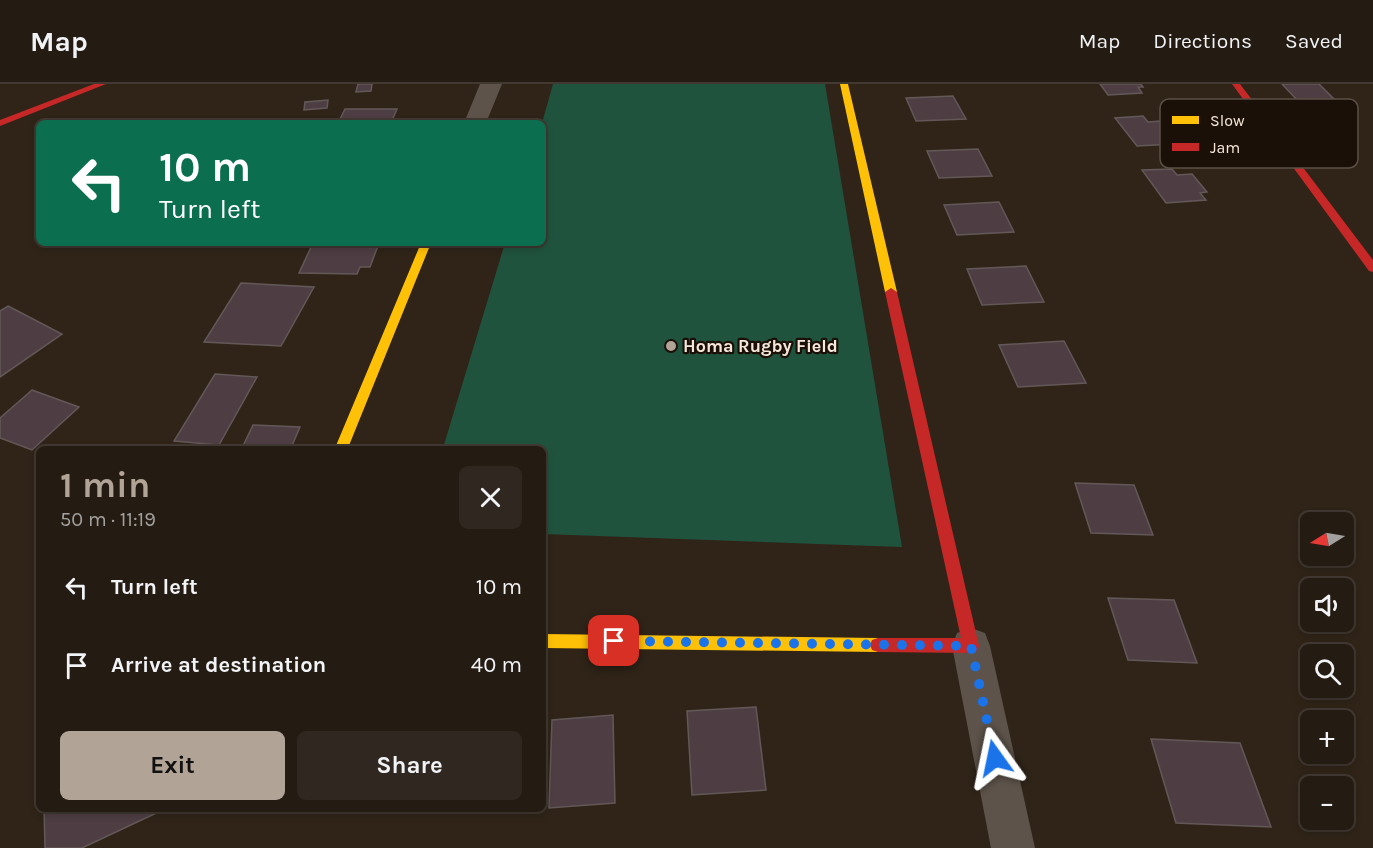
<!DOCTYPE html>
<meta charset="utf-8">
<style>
body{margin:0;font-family:Karla,sans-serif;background:#302820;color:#f1f3f6;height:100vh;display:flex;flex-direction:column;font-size:22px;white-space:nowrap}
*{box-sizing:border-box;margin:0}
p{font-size:20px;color:#a3a19f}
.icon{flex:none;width:33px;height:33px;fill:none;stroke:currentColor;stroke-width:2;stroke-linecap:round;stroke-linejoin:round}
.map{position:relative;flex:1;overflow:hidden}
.drawer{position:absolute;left:36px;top:362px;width:510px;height:366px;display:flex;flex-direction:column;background:#241b12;border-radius:9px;box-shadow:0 3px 9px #0003,0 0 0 2px #413932}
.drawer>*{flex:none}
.guide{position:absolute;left:36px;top:36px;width:510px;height:126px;border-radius:9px;box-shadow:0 3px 9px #0003,0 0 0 2px #413932;background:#0b6e4f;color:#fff;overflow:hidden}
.needle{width:39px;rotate:259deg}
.buttons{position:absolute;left:1300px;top:428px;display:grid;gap:12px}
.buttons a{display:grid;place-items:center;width:54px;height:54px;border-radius:9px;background:#241b12;box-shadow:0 3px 9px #0003,0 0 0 2px #413932;font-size:30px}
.pin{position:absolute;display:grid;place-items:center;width:51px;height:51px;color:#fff;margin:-26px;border-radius:12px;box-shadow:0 3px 9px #0006}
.me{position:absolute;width:66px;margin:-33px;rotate:348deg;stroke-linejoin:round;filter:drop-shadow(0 0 4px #0008)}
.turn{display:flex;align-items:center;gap:21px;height:126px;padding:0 24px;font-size:27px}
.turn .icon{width:78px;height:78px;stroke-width:2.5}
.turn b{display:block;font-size:42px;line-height:51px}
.round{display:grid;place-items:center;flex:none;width:63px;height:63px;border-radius:9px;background:#302820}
.overview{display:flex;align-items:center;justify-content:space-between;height:102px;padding:0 24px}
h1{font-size:36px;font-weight:700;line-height:45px;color:#b1a396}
.primary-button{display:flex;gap:12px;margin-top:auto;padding:12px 24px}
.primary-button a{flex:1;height:69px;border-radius:9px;background:#b1a396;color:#111;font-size:24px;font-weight:700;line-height:69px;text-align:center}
.primary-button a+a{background:#302820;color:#f1f3f6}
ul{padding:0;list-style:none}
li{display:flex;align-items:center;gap:18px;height:78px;padding:0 24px}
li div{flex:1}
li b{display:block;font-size:22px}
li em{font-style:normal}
header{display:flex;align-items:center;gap:36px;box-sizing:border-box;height:84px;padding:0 30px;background:#241b12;border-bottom:2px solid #413932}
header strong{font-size:28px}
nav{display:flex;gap:33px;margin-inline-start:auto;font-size:21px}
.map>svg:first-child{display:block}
</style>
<header>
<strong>Map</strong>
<nav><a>Map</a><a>Directions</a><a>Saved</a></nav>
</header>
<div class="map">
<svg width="1373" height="764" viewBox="0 0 1373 764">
<rect width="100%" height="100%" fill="#302418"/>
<path fill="#20533d" d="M553,0H825L902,463L543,450V364H443L505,159H543L542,39Z"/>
<path fill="#4e3e43" stroke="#635858" stroke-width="1.5" d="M358,0H372L371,7L356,8Z
M1100,0H1141L1143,3H1138L1142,9L1108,11Z
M1282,0H1319L1336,17L1299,18Z
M953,12L966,35L916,37L906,14Z
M328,16L327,24L304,26L305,18Z
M345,25H397L391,39H338Z
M1143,32L1148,38L1161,37L1174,53H1168L1174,60L1137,62L1115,34Z
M978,65L992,92L939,94L927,67Z
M1172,85L1177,91L1192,90L1207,108L1200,109L1206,116L1166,119L1142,86Z
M999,118L1014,148L957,151L944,121Z
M313,159H379L370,183H360L357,190L299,189Z
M1026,182L1044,218L982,221L967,185Z
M241,199L314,203L281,262L204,258Z
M8,222L62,250L0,293V227Z
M1064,257L1086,299L1018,303L999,261Z
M215,290L257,293L219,361L174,357Z
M32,306L79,323L32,366L0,354V334Z
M253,341L300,343L291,364H242Z
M1075,399L1134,401L1153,451L1091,449Z
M1108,514L1174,516L1197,579L1128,576Z
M756,623L766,706L692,711L687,627Z
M613,631L615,719L549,724L552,636Z
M1151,655L1240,659L1271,743L1176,739Z
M44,724H167L82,764H45Z
M397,724H454L396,729Z"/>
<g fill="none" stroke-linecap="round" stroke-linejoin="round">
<path fill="#5d534a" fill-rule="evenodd" d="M480,0H502L486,39H464Z
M971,544L985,549L990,562L1035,764H991L952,562L957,549Z"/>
<path fill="#ffc107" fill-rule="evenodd" d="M840,0H848L897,208L891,212L885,208Z
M421,159H431L348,364H335Z
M543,550L878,554L884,556L886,561L884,566L878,568L543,564Z"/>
<path fill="#c62828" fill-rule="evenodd" d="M94,0H106L0,42V36Z
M1232,0H1240L1373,176V188L1369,187Z
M891,204L897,208L979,562L977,567L971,569L878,568L872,566L870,561L872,556L878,554H961L885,208Z"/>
</g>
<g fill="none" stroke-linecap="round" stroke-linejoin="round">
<path stroke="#1a73e8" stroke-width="10" stroke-dasharray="0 18" d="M614,557L971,562L995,674"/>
</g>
<circle fill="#b1a396" stroke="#1a1007" stroke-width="2" cx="671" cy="262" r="6"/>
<g text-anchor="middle" stroke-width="4.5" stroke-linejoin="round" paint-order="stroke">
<g font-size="18" font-weight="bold" fill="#f7e7da" stroke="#1a1007" text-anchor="start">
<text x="683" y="268">Homa Rugby Field</text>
</g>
</g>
<rect x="1160" y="15" width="198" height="69" rx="9" fill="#1a1007" stroke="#5c5046" stroke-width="1.5"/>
<rect x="1172" y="32" width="27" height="8" fill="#ffc107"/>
<rect x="1172" y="59" width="27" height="8" fill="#c62828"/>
<g font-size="16" fill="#f7e7da">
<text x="1210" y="42">Slow</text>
<text x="1210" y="69">Jam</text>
</g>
</svg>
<div class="buttons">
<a><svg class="needle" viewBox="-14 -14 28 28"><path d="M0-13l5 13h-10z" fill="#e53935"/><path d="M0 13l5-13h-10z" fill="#a3a19f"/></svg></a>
<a><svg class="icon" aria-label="sound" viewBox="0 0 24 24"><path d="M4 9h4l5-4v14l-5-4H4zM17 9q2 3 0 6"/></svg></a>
<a><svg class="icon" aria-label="search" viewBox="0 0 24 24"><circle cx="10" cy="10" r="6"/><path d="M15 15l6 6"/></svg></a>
<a>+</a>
<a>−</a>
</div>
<div class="pin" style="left:614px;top:557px;background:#d93025"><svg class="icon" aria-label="arrive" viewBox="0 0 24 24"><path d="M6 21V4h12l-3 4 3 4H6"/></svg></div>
<svg class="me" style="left:995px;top:674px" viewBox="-20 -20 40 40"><path d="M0-17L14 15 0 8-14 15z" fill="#1a73e8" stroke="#fff" stroke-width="4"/></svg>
<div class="guide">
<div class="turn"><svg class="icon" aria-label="left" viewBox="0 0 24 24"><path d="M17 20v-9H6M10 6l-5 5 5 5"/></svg><div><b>10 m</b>Turn left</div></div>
</div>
<section class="drawer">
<div class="overview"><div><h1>1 min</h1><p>50 m · 11:19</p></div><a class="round"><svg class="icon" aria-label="close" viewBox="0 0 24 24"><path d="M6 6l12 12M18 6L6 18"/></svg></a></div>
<ul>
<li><svg class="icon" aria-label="left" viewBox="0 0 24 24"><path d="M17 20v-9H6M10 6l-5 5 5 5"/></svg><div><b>Turn left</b></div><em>10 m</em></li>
<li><svg class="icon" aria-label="arrive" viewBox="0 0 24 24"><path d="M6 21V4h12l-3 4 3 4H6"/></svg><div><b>Arrive at destination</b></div><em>40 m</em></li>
</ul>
<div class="primary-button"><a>Exit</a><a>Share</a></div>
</section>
</div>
